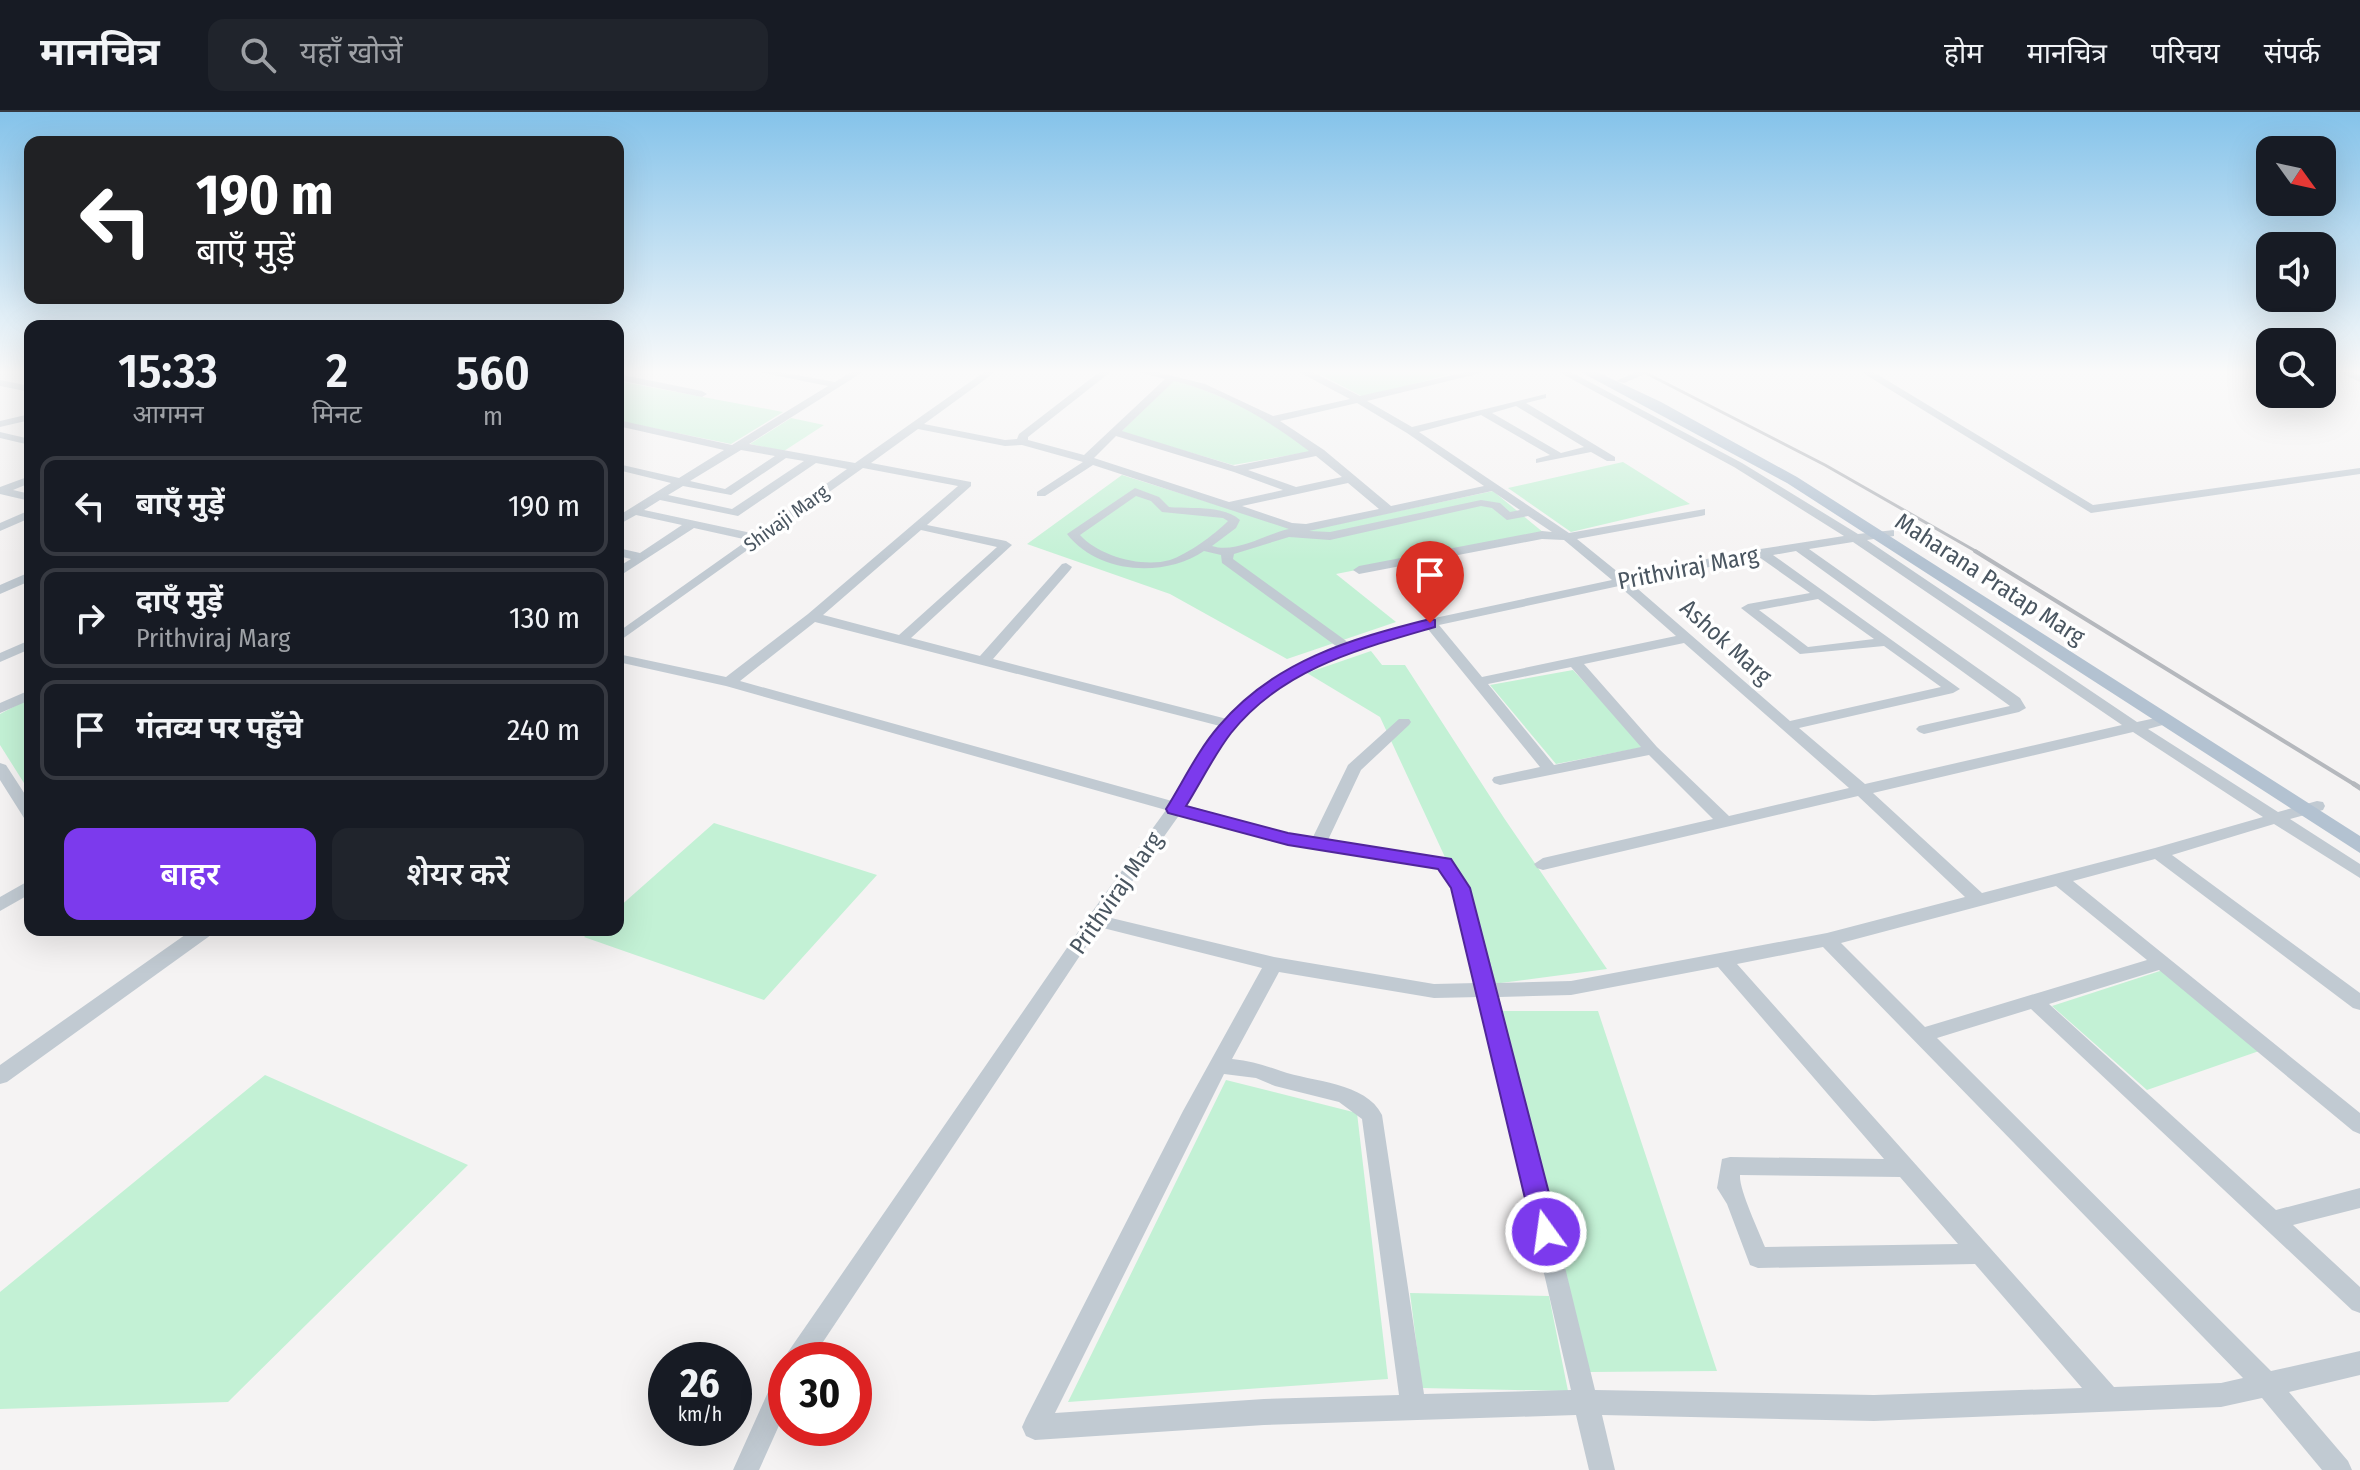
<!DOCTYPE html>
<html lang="hi">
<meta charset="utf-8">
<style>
body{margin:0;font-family:"Fira Sans Condensed","Noto Sans Devanagari",sans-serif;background:#20242c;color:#f1f3f6;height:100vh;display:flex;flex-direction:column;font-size:30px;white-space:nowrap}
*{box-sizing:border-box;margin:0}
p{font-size:26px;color:#9ea1a6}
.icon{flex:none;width:44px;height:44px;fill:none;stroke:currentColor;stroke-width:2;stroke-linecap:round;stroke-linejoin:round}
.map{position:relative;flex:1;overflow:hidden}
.details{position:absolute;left:24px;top:208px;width:600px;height:616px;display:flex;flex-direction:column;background:#171b24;border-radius:16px;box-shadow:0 8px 32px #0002}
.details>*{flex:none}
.guide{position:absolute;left:24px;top:24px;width:600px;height:168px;border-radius:16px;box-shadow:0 8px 32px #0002;background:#202124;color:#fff;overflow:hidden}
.needle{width:52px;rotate:123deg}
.controls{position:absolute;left:2256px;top:24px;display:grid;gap:16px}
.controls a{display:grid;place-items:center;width:80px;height:80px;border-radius:16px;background:#171b24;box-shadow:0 8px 32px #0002;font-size:40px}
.speed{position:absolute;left:648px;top:1230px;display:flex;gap:16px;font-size:40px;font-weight:700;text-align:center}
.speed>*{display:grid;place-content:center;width:104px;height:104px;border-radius:50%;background:#171b24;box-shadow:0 8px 32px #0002;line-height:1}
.speed small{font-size:20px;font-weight:400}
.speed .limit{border:12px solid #d22;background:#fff;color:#111}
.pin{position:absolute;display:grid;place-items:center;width:68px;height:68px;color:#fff;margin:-82px -34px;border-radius:50% 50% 50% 0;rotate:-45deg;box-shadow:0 0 8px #0007}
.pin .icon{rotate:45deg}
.me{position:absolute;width:88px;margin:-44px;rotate:346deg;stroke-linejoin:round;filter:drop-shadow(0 0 6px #0008)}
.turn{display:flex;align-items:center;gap:28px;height:168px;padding:0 40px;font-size:36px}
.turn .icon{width:104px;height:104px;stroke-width:2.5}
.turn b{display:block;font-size:56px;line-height:68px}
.eta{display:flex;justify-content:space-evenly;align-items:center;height:136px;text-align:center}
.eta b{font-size:48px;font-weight:600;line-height:56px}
.cta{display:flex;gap:16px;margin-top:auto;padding:16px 40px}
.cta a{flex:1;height:92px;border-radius:16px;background:#7c3aed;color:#fff;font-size:32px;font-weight:600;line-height:92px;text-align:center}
.cta a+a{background:#20242c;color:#f1f3f6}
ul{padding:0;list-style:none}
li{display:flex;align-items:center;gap:24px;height:100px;margin:0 16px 12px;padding:0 24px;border:4px solid #363941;border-radius:16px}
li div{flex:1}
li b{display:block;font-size:30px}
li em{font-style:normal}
header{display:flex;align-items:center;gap:48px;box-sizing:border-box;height:112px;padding:0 40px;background:#171b24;border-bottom:2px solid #363941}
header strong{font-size:38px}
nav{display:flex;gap:44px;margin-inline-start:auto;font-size:28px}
.search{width:560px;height:72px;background:#20242c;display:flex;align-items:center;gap:20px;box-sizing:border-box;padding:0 28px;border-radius:16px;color:#9ea1a6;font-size:30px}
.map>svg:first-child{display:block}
</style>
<header>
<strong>मानचित्र</strong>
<div class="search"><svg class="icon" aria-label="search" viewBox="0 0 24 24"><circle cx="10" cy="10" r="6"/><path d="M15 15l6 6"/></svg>यहाँ खोजें</div>
<nav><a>होम</a><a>मानचित्र</a><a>परिचय</a><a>संपर्क</a></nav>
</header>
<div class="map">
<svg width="2360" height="1358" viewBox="0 0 2360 1358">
<rect width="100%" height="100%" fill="#f5f3f3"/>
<path fill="#c3f1d5" d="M1312,258H1435L1446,263L1365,286Z
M1174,268C1229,285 1268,305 1314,339L1233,353L1121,320Z
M618,269L783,300L731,332L618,309Z
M791,306L824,313L784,339L750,332Z
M1623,350L1690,392L1571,420L1508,376Z
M1122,363L1294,417H1314L1493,379L1544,421L1336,462L1396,510L1287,547L1170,482L1027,432Z
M1371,539L1382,553H1405L1504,706L1607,857L1493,872L1444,743L1380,605L1307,561Z
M1573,558L1644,635L1556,652L1490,573Z
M30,586V678L29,679L0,633V602Z
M714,711L877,763L764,888L584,825L592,818H618V796Z
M2163,858L2262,938L2147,978L2052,894Z
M1499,899H1598L1717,1259L1590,1260Z
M265,963L468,1053L228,1290L0,1297V1180Z
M1226,968L1357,1001L1388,1267L1068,1290Z
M1410,1181L1549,1184L1568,1279L1422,1276Z"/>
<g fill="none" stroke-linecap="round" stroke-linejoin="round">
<path fill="#c1cad2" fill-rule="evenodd" d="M749,258H770L835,270L854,258H866L749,332L855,351L987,258H998L924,312L1005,328L1017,327L1019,322L1102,258H1113L1028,325V328L1084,343L1165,267L1129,258H1149L1205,272L1273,304L1350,287L1295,258H1308L1360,284L1475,258H1493L1367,289L1412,315L1546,282V286L1526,291L1615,345V349H1607L1591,340L1536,351V347L1550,343L1481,303L1419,320L1569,421L1705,397V403L1701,404L1577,427L1624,465L1734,441L1844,424L1734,355L1555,258H1567L1742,351L1858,422L1894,418V424L1867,428L2137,610L2165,604L2170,605L2172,608L2170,611L2148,617L2278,700L2317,689L2323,690L2325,694L2323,698L2290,707L2360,752V766L2274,712L2172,743L2360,881V898L2353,896L2155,747L2073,769L2360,1001V1022L2353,1019L2159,858L2049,892L2276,1098L2360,1076V1096L2293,1113L2360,1175V1201L2352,1198L2031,897L1937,926L2271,1259L2360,1239V1263L2289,1280L2348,1349L2352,1358H2322L2262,1286L2221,1295L1874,1309L1602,1303L1615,1358H1589L1576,1303L1264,1313L1035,1328L1026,1324L1022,1315L1026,1306L1183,999L1262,856L1099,815L811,1248H786V1251L785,1248L788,1240L1089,804L1166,698L726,574L618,550V542L726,565L808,502L958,374L863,356L618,530V520L748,428L694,416L618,465V455L631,447L618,444V436L640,441L682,413L636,403L618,413V404L671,371L618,358V352L679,366L724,338L618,314V308L732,333L828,274ZM1174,269C1224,281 1268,308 1309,339L1235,354L1122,319ZM1357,291L1407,321L1484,374L1391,394L1324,338L1280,309ZM1516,294L1584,335L1561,341L1492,301ZM918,317L1005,334L1022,333L1083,350L1037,380V384H1045L1093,353L1289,417C1265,422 1236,442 1212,434L1236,416L1240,408C1224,393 1191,397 1169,395L1159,385L1135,376L1067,422C1098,462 1164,466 1204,439L1221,443L1222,451L1336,534C1292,553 1260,572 1227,607L993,547L1070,458L1072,455L1066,451L1062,452L980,544L911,526L1012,433L1006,429L927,413L971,374V370L871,351ZM1116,324L1234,360L1283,378L1229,390L1094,346ZM741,338L775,344L725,377L690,369ZM1316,344L1342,365L1296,375L1248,358ZM786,346L804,349L732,397L668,383L683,374L731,383ZM816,351L847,357L756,422L644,398L660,388L738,404ZM1348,371L1379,397L1306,412L1292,411L1242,394ZM1492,379L1520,398L1510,400L1500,391L1481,388L1330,420L1309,419ZM1136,384L1151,389L1162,400L1223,406L1228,409C1214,423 1188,442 1170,448C1142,456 1099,444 1080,423ZM1481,394L1492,396L1507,408L1528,404L1552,420L1542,419L1359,454L1353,458L1359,462L1542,427L1564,428L1612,468L1430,507L1349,531L1233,447L1234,442L1289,425L1330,428ZM921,418L997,435L899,523L823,503ZM1853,430L2122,613L1865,672L1799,616L1953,581L1960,577L1773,443L1796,439L2010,594L1919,614L1916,617L1919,620L1924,622L2019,600L2026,596L2020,586L1809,437ZM1759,445L1810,481L1748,492L1741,496L1800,542L1884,534L1941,575L1790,609L1631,471ZM1619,474L1676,524L1482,565L1439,513ZM1818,487L1874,527L1808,535L1759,498ZM815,510L1220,614L1172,689L740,569ZM1427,516L1540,655L1494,665L1492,668L1494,671L1500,673L1649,643L1713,707L1543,746L1534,752L1537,756L1543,758L1858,684L1965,785L1827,821L1571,869L1496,871L1469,776L1451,747L1328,728L1361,658L1409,613L1411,610L1409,607H1399L1348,653L1313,725L1288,722L1186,693C1200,669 1213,642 1231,620C1280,558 1354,538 1427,516ZM1684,531L1849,676L1729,704L1657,635L1584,552ZM1571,555L1641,635L1554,653L1488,572ZM2133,620L2263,705L2155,736L1982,781L1873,681ZM1180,702L1288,732L1439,756L1451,776L1477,871L1434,872L1274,845L1107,805ZM2056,774L2147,848L1925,915L1841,831ZM1823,835L2243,1266L2221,1271L2114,1275L1737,852ZM1718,855L1884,1047L1730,1045L1722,1047L1717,1076L1727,1092L1750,1153L1758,1156L1975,1152L2082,1276L1874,1283L1595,1278L1499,885L1571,883ZM1279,860L1434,886L1480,885L1571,1278L1424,1282L1382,1003C1366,970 1312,970 1281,959C1263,953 1252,949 1232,947ZM1224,962L1256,966L1275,974L1339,990L1362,1007L1399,1283L1264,1287L1055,1301ZM1740,1063L1900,1065L1958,1132L1765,1135C1759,1119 1739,1078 1740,1063Z
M1640,258H1654L1624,271L1616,269Z
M1858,258H1870L2093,393L2360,356V362L2091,401Z
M2334,258H2347L2360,263V270Z
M618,262L702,279L707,282L702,285L618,268Z
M0,268L30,274V280L0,274Z
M30,302V308L0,315V309Z
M0,320L30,327V333L0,326Z
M30,364V371L13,378L30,382V389L0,382V375Z
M30,398V406L0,419V411Z
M30,460V469L0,482V473Z
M30,528V537L0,550V541Z
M30,578V588L0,601V591Z
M0,651L6,653L30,690V707L24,706L0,668Z
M30,768V782L0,799V785Z
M192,818H214L211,823L7,970L0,972V953Z
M786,1257V1298L759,1358H733L777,1260Z"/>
<path fill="#b3c2d1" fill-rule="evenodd" d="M1577,258H1593L1661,290L1797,365L2360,724V741L1787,371Z"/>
<path stroke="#b5b8bd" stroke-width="3" d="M1640,258L1825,353L1979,441"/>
<path stroke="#b5b8bd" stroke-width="4" d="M1975,439L2357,674"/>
<path stroke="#b5b8bd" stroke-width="5" d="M2354,672L2360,676"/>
</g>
<linearGradient id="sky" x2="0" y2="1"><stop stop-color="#85c3ea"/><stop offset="0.58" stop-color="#fafafa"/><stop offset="1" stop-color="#fafafa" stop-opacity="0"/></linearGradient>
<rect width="2360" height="448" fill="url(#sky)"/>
<path fill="#7c3aed" stroke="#51269a" stroke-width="2" d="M1430,507L1435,508V515C1360,537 1283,556 1231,621C1214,643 1201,670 1186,694L1288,721L1451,747L1470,776L1559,1120L1555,1128L1546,1131L1537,1128L1533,1120L1451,776L1438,757L1288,733L1168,701L1166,697C1183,670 1198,638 1219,614C1274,549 1350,527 1430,507Z"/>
<g text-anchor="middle" stroke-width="7" stroke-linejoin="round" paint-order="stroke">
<g font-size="20" fill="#4a5661" stroke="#fff">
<text transform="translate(786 406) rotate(-36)" y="7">Shivaji Marg</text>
</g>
<g font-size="24" fill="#4a5661" stroke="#fff">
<text transform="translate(1688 456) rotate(-11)" y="8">Prithviraj Marg</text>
<text transform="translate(1990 467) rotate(33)" y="8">Maharana Pratap Marg</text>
<text transform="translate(1726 530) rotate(42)" y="8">Ashok Marg</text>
<text transform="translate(1116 781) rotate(-55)" y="8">Prithviraj Marg</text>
</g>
</g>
</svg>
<div class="controls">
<a><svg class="needle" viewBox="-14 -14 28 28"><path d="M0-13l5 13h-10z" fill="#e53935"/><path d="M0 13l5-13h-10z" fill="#9ea1a6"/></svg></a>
<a><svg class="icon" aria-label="sound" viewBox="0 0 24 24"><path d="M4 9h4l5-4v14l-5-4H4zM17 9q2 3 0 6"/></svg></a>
<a><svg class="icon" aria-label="search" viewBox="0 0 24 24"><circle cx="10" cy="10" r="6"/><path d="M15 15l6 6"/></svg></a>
</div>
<div class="speed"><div>26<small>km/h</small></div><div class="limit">30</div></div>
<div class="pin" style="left:1430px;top:511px;background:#d93025"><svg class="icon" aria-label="arrive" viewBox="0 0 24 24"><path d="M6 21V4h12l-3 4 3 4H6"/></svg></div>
<svg class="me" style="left:1546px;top:1120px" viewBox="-20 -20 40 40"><circle r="17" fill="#7c3aed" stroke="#fff" stroke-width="3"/><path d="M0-11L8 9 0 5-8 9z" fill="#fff"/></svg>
<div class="guide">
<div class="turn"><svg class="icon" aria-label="left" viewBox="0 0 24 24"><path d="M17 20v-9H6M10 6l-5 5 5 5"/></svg><div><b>190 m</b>बाएँ मुड़ें</div></div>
</div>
<section class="details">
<div class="eta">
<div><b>15:33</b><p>आगमन</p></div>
<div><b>2</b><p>मिनट</p></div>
<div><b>560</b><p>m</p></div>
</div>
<ul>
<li><svg class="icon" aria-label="left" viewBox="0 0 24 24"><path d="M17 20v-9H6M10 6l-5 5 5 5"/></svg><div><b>बाएँ मुड़ें</b></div><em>190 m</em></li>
<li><svg class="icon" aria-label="right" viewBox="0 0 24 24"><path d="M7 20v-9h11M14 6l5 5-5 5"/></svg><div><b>दाएँ मुड़ें</b><p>Prithviraj Marg</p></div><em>130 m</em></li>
<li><svg class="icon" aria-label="arrive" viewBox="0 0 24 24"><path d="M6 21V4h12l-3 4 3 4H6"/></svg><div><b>गंतव्य पर पहुँचे</b></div><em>240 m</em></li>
</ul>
<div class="cta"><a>बाहर</a><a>शेयर करें</a></div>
</section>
</div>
